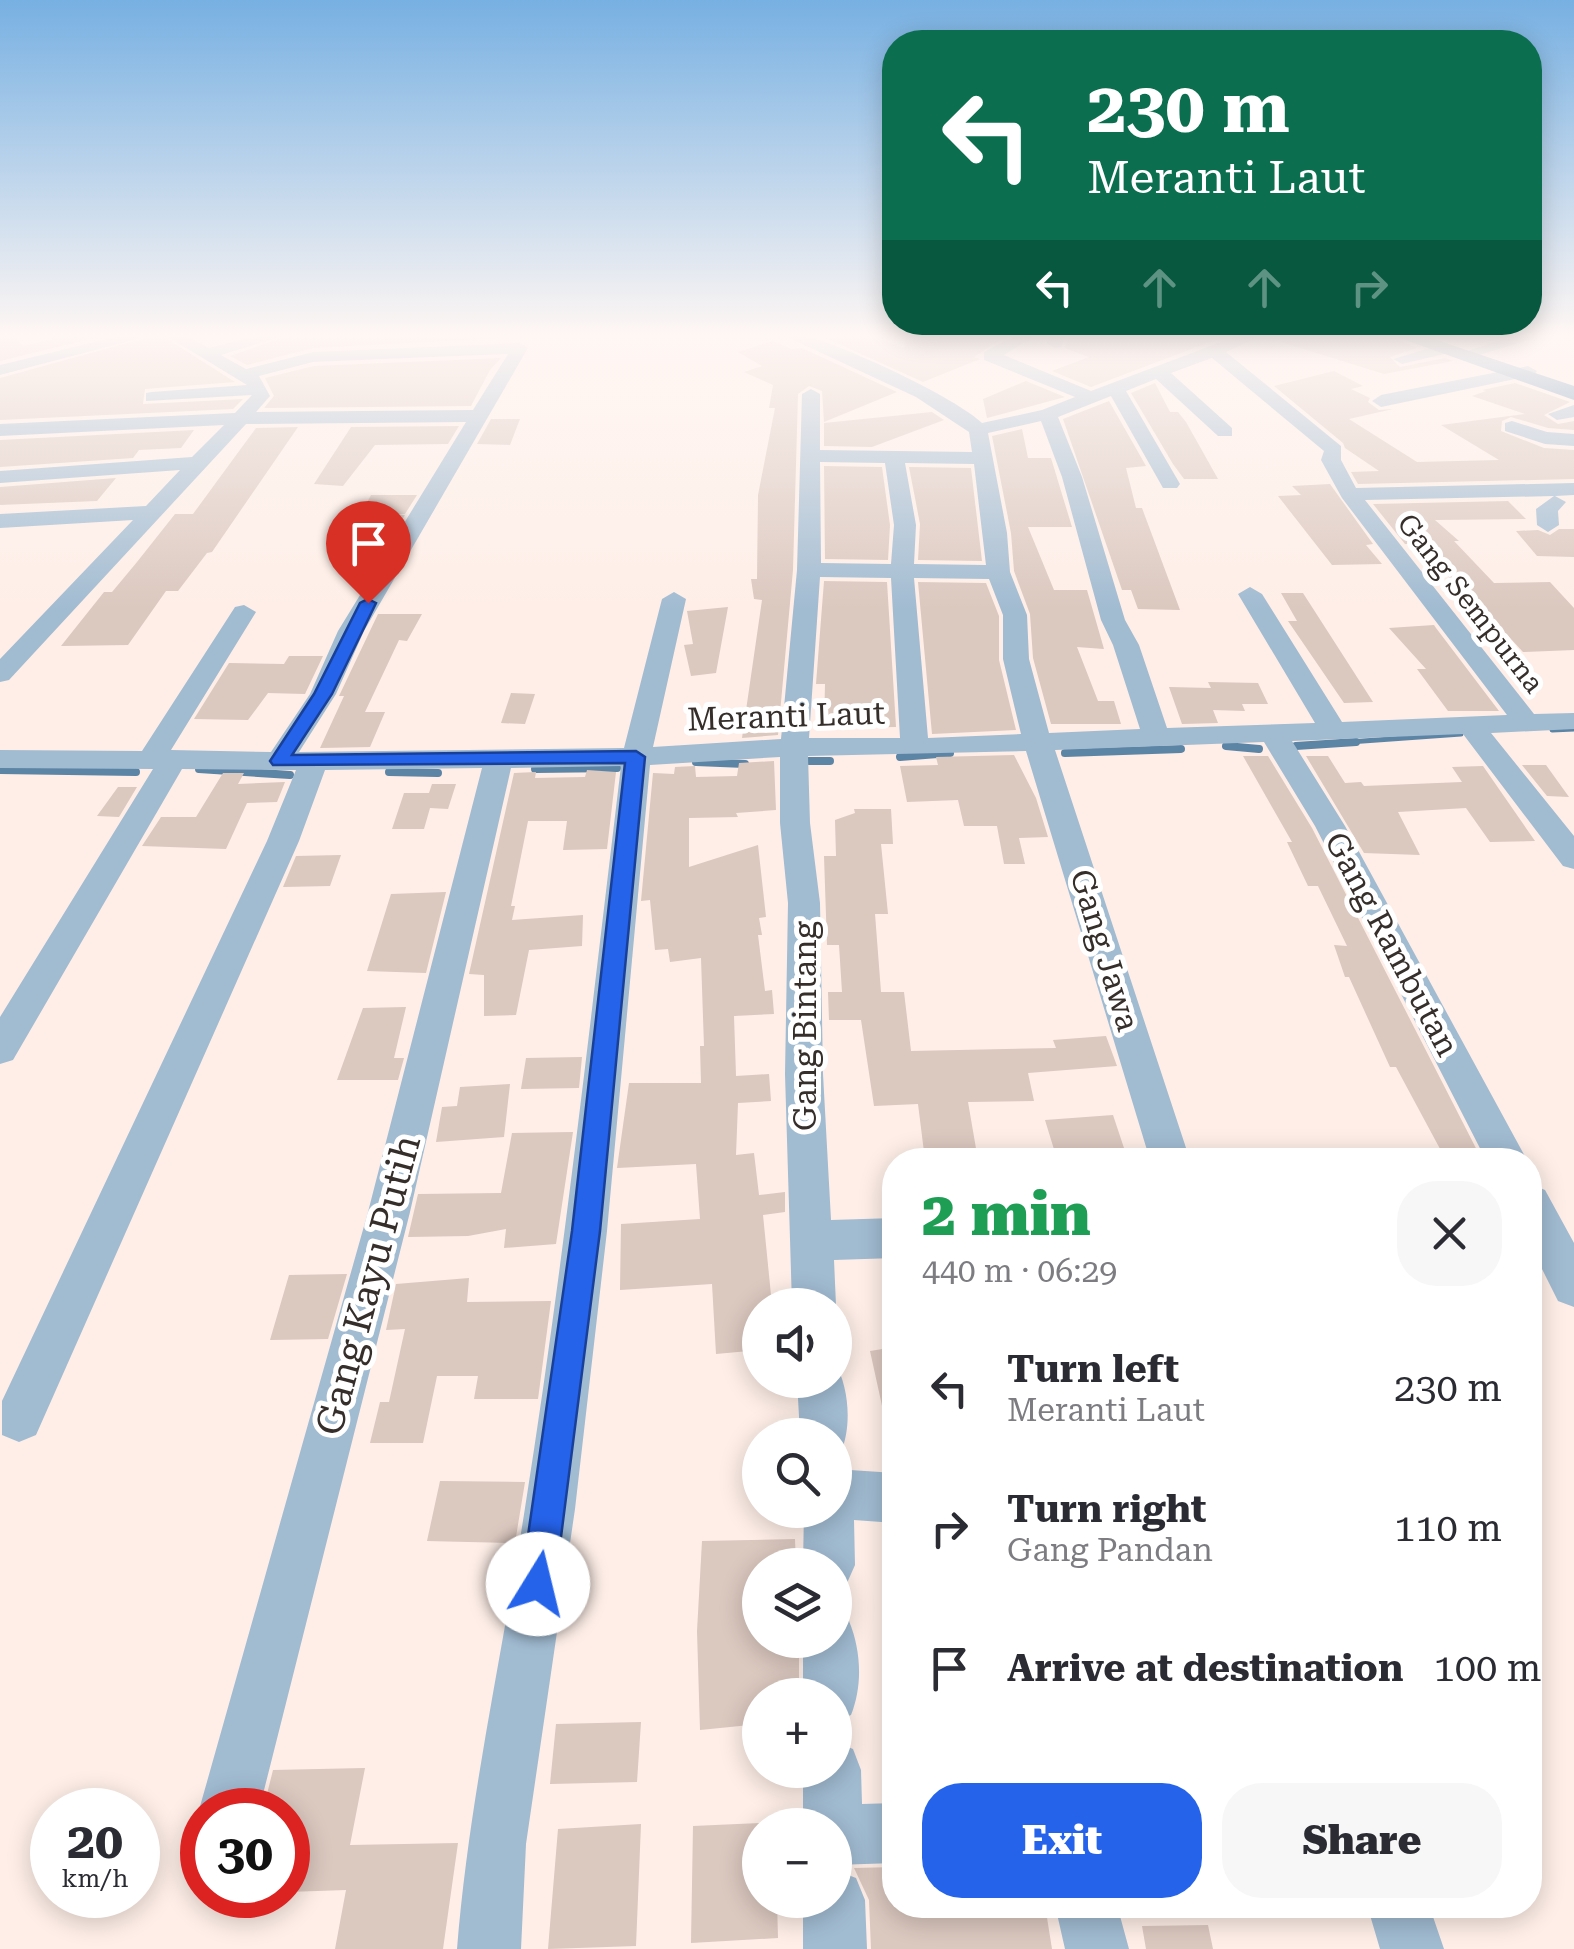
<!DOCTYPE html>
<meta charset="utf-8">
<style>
body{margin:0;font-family:"Roboto Serif",serif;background:#f7f7f7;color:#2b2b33;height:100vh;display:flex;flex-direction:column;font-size:38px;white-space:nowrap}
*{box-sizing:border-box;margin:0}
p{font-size:32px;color:#7c7c81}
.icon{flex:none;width:55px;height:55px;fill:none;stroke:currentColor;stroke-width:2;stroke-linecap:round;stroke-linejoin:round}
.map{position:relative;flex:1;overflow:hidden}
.side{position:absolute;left:882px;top:1148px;width:660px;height:770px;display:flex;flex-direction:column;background:#fff;border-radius:40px;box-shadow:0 5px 25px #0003}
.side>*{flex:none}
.hud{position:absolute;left:882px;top:30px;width:660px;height:305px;border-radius:40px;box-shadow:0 5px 25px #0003;background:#0b6e4f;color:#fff;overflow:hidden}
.buttons{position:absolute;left:742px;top:1288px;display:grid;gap:20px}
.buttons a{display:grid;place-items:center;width:110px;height:110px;border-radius:50%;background:#fff;box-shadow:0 5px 25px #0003;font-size:50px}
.speed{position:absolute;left:30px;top:1788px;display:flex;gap:20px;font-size:50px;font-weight:700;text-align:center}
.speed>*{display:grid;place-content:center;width:130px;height:130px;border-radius:50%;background:#fff;box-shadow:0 5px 25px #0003;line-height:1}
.speed small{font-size:25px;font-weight:400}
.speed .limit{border:15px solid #d22;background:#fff;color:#111}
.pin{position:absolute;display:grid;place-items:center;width:85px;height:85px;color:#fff;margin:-102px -42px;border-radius:50% 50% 50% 0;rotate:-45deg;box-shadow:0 0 10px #0007}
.pin .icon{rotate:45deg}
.me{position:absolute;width:110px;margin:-55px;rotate:9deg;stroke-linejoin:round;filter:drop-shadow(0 0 8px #0008)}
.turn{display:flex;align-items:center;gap:35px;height:210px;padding:0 40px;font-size:45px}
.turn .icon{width:130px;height:130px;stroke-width:2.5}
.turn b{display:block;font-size:70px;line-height:85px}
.lanes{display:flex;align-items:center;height:95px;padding:0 40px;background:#0003;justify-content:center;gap:50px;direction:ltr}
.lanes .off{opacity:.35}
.round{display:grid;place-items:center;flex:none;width:105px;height:105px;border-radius:40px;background:#f7f7f7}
.headline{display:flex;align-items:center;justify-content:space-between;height:170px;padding:0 40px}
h1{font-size:60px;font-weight:800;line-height:75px;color:#1e9e55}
.primary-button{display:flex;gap:20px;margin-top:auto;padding:20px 40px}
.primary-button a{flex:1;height:115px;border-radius:40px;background:#2563eb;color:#fff;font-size:40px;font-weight:800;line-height:115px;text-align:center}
.primary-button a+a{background:#f7f7f7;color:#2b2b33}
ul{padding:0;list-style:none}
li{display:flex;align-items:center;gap:30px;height:140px;padding:0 40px}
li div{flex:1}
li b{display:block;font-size:38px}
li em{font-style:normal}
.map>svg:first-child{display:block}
</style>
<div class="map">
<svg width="1574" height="1949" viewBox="0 0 1574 1949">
<rect width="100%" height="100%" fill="#feeee7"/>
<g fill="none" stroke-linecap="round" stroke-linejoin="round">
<path stroke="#5c84a5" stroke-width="5" d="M1552,730L1574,729
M1321,744L1461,734"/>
<path stroke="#5c84a5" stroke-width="8" d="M1226,746L1259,749
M1296,746L1356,742
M1065,753L1181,749
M900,757L950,753
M809,761H830
M696,762L745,764
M199,769L290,775
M535,769L617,768
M0,770L136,772
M389,772L438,773"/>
</g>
<path fill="#dbc8bf" d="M0,337H15L23,346L62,337H98L0,361Z
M149,337H164L235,382L145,389L143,404L243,399L233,409L0,420V378Z
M283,337H519L313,348L247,365L230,356Z
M835,337H875L904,348L905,337H1004L974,357L980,359L923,382L828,339Z
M1068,337H1223L1091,387L1052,371L1089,357L1065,348Z
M1282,337H1393L1417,348L1390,357L1400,367L1445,358L1453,361L1384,374L1281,342Z
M773,341L791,349L802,348L897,392L824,422L822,391L809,386L798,394L793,570L778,735L742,738L762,600L754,599L751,579H757L758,495L775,408H769L773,385L744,372L762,366L738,352Z
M501,358L490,370L471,406L264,408L274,396L265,378L314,366Z
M1334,371L1363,386L1351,389L1370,398L1368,402L1379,410L1393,409L1349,419L1417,462L1499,460L1441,425L1525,414L1472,396L1486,391L1482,390L1515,383L1570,402L1544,415L1558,424L1574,421V430L1548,428L1511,417L1502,421L1501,431L1544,448L1574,450V479L1358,484L1351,472L1379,471L1345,448L1343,443L1274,386Z
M1026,381L1065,397L987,418L983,399Z
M1155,383L1170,412H1178L1186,422L1218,479H1184L1173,464L1131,393Z
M1109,401L1146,466L1126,468L1136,508H1142L1180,610L1138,609L1131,590H1122L1063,419Z
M932,412L944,420L872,447L824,446V423Z
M491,419H520L510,445L477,444Z
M459,426L448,444L375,445L343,486L314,484L351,427Z
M298,427L212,552L207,553L178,591H166L128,645L61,646L104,592H112L137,562L175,514H193L256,428Z
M1022,429L1028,458H1051L1072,527H1028L1054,590H1087L1104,649L1077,647L1098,701H1114L1121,724H1051L1033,658L1030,614L1014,571L1011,533L992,436Z
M194,430L181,448L139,450L133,458L0,467V440Z
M824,466L882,467L890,525L888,560L825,559Z
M909,467L971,468L982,561L918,560L920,524Z
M116,478L97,501L0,505V487Z
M1330,484L1373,544L1366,545L1382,564L1332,565L1278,496L1301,495L1292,486Z
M371,495H417L405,514H385L405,515L378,558L351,557L357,549H343Z
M1508,501L1526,519L1435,520L1459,541H1454L1494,583L1550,582L1574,608V650L1523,652L1499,626L1488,627L1460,597H1467L1418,544H1405L1373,504Z
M1559,529H1574V557L1537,556L1516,531L1538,530L1550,535Z
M824,581L887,582L896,727L824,728L825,684H816Z
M918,582L986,583L999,616V660L1016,730L932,734Z
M1281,593H1303L1373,702L1344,703L1288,621H1297Z
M728,607L716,673L691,676L684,645L693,644L687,611Z
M378,614H422L407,641L399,640L365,712H385L370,747L320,748L344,696H339Z
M1434,625L1436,628L1499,711H1448L1417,669H1426L1389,628Z
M289,656H323L305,694L268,693L248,720L194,719L229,663L284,664Z
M1208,682L1258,683L1268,704H1242L1245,711L1213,710L1218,723L1182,724L1169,687L1211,688Z
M511,693L535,694L525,724L501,723Z
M1014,755L1036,798L1048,837L1019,838L1025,864H1004L997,826H964L958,800L907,802L900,766L938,765L936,757Z
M1243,756H1268L1312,828L1482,1160H1446L1396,1067H1390L1349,977H1345L1334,945L1347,946L1318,886H1308L1287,842H1292Z
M1306,756H1328L1345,783L1361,782L1364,786L1462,782L1452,767L1483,766L1535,841L1490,842L1466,808L1398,812L1420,855L1364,853Z
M774,761L776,810L736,813L738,817L689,818V867L758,845L766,917L759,918L762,935H758L765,991L772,990L774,1014L734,1016L736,1076L769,1074L771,1101L738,1103L736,1155L754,1153L759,1195L785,1192V1212L763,1215L772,1305H760V1350L716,1354L712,1284L620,1290L621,1224L700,1219L696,1164L617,1168L629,1083H701L700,1046H704L701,958L670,962L668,949L655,950L650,900L641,901L653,773L674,774L675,767L695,766L696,777L737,776L739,763Z
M1522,765H1546L1569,797L1547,796Z
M587,770L616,772L607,849L563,850L567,821H528L511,906H515L512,920L583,915L582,946L529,950L516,1015L484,1016V975L469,974L514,773L536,772L535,778L585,777Z
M223,773H244L238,784L285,782L277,802L247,803L226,849L142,846L161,817H196Z
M432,784H456L448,809L430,808L424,829H392L404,793H429Z
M118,787H137L119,817L97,816Z
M854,809H891L893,844H881L888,914H875L881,992H904L911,1051L1056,1048L1053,1040L1106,1036L1117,1066L1028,1073L1034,1101L968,1102L978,1160H925L918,1104L874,1106L861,1020H829L828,992H842L839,945H827L824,856H836L835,820L855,813Z
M341,855L330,886L283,887L296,856Z
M446,892L426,973L367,971L391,894Z
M406,1007L394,1058H404L398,1080H337L363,1008Z
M582,1057L579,1088L521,1089L526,1058Z
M510,1084L504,1137L436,1142L442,1107L457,1106L460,1087Z
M1113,1115L1125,1151L1056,1156L1045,1120Z
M573,1132L556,1244L504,1248L506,1229L468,1236L408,1237L418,1194L501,1193L512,1133Z
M347,1274L328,1339L270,1340L289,1275Z
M469,1278L467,1302L551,1301L538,1399H474L478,1376H437L423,1443H370L380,1402H389L405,1329L386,1330L396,1284Z
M895,1347V1424H886L870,1351Z
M440,1481L525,1482L515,1543L427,1541Z
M795,1539L796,1565H760V1640H799V1695H760V1724L700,1730L697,1631L702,1541Z
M641,1722L637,1782L550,1784L556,1724Z
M365,1768L350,1845L458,1843L443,1949H335L346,1890L288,1892V1810H263L273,1770Z
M760,1823V1900H777L778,1938L691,1943L693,1826Z
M641,1824L636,1946L548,1949L558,1829Z
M895,1867V1905H1045L1052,1949H871L869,1900L854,1868Z
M1208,1925L1213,1949H1146L1142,1926Z"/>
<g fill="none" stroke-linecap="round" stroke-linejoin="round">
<path fill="#a1bbd1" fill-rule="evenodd" d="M115,337H145L0,375V365Z
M168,337H188L209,348L251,337H279L221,355L246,369L313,352L520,343L528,348L364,631L336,694L299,752L624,748L662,599L674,592L686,599L653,747L781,739L797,570L802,394L811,389L820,394V450L972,452L969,432L916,397L787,337C794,337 804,336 811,338C848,347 956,398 982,423L1042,410L1075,397L984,360V352L1012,337H1033L1004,355L1091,391L1234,337H1258L1226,352L1341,446V460L1356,488L1574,483V495L1555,496L1566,502L1558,511L1559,525L1548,532L1537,525L1536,509L1554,496L1365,500L1534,714L1574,713V729L1491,733L1574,836V869L1563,866L1463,734L1292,741L1345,826L1527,1160H1486L1315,826L1264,742L1055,750L1190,1160H1150L1026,751L808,756L810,823L820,903L823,1074L831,1220L895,1218V1258L834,1260L836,1305L835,1308V1305H792L785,1074L788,903L780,823V757L650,765L607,1231L575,1509L526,1844L521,1949H457C469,1800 502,1656 525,1508C564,1262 591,1014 621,766L511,768L410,1212L259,1810H202V1817L199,1810L368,1212L482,768L325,770L299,841L36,1435L19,1442L2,1435V1401L267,841L296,770L182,769L13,1060L0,1064V1017L153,769L0,768V750L142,751L235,607L244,605L256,612L171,750L271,752L310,694L338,631L466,422L246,424L9,680L0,682V659L133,520L0,528V514L146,506L180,470L0,483V471L192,457L224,425L0,436V424L235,413L252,395L146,401V393L152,392L247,385ZM508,354L473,410L256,412L270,396L259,376L313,362ZM1212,358L1324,451L1321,460L1342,498L1507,715L1342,722L1262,594L1250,587L1238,594L1315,723L1167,728L1139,645L1125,620L1082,477L1058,417L1111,396L1163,488H1177L1180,484L1126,391L1156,379L1218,436H1232V428L1171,373ZM1041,421L1062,477L1101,620L1113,645L1140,729L1049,733L1029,659L1027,615L1010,572L1007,533L988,433ZM820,462L885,463L894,525L891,564L821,563ZM905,463L974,464L986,565L914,564L916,525ZM820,577L891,578L900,738H809ZM914,578L989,579L1003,615V659L1021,734L928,738Z
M1049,337H1065L1061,347L1055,348L1047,343Z
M1509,337H1537L1473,357L1465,352Z
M1443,344L1449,345V353L1402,364L1393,359Z
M1528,366L1537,371L1534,375L1381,407L1372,401L1381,395Z
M1574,405V417L1557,420L1548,414Z
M1512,421L1547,432L1574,434V446L1545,444L1505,431V423Z
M1530,1184L1545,1190L1574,1243V1307L1558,1301L1530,1245Z
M835,1363C849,1387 852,1426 841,1452L835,1455V1435H800L797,1380H835Z
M835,1469L895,1473V1523L854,1520L855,1565L847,1583L835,1589V1565H803L804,1510H835Z
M835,1615L849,1621C861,1650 863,1685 851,1715L835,1721V1695H803V1640H835Z
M835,1742L853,1749L861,1770L862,1804L895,1803V1863L835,1865V1825H803V1770H835Z
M835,1870L856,1878L865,1900L867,1949H803V1900H835Z
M1055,1905H1117L1129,1949H1065Z
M1367,1905H1429L1444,1949H1380Z"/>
<path fill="#5a8bb4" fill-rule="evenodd" d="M1397,337H1428L1574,386V400Z"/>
</g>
<linearGradient id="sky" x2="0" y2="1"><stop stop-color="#77b0e2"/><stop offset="0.55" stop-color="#fff7f4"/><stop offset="1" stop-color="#fff7f4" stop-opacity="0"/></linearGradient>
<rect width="1574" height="610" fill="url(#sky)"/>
<path fill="#2563eb" stroke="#184099" stroke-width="2.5" d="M368,599L376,603L332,694L292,755L636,751L645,757L600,1231L555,1584L550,1596L538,1601L526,1596L521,1584L572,1231L625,763L273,765L270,761L314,694L360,603Z"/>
<g text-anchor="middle" stroke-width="10" stroke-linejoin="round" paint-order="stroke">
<g font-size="28" fill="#352e2a" stroke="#fff">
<text transform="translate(1471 603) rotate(52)" y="10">Gang Sempurna</text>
</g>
<g font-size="32" fill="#352e2a" stroke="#fff">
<text transform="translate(786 716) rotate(-2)" y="11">Meranti Laut</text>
<text transform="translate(1392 944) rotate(62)" y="11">Gang Rambutan</text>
<text transform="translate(1105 950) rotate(73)" y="11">Gang Jawa</text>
<text transform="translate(805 1026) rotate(-90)" y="11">Gang Bintang</text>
</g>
<g font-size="38" fill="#352e2a" stroke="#fff">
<text transform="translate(368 1285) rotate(-75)" y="13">Gang Kayu Putih</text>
</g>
</g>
</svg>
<div class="buttons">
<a><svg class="icon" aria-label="sound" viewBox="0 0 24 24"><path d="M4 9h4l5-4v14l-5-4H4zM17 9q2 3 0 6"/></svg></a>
<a><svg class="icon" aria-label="search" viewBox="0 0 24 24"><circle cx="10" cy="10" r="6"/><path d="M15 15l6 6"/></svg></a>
<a><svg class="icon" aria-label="layers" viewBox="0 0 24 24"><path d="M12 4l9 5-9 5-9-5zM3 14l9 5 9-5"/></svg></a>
<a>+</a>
<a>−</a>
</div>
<div class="speed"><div>20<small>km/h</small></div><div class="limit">30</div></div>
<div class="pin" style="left:368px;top:603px;background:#d93025"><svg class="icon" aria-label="arrive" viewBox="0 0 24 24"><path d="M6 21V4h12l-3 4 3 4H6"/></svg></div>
<svg class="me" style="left:538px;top:1584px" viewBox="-20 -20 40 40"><circle r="19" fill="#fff"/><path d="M0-13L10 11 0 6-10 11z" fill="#2563eb"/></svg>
<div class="hud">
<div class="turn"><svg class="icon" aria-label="left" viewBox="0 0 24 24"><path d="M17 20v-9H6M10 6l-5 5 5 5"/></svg><div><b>230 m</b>Meranti Laut</div></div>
<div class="lanes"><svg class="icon" aria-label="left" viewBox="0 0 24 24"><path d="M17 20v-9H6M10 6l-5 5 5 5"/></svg><svg class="icon off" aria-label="ahead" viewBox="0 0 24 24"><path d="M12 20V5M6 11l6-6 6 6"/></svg><svg class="icon off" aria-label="ahead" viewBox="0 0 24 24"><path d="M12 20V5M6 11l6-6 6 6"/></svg><svg class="icon off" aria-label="right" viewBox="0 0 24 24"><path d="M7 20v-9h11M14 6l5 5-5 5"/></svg></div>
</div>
<section class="side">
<div class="headline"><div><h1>2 min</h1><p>440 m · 06:29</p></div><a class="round"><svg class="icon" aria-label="close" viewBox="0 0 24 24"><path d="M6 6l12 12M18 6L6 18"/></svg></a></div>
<ul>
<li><svg class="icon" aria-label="left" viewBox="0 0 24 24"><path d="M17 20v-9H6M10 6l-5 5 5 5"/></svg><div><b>Turn left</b><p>Meranti Laut</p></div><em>230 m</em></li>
<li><svg class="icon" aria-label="right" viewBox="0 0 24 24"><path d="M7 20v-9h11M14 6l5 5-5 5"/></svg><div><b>Turn right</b><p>Gang Pandan</p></div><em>110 m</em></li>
<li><svg class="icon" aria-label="arrive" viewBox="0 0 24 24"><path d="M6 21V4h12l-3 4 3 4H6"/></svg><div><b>Arrive at destination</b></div><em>100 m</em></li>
</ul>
<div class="primary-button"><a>Exit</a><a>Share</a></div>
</section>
</div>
